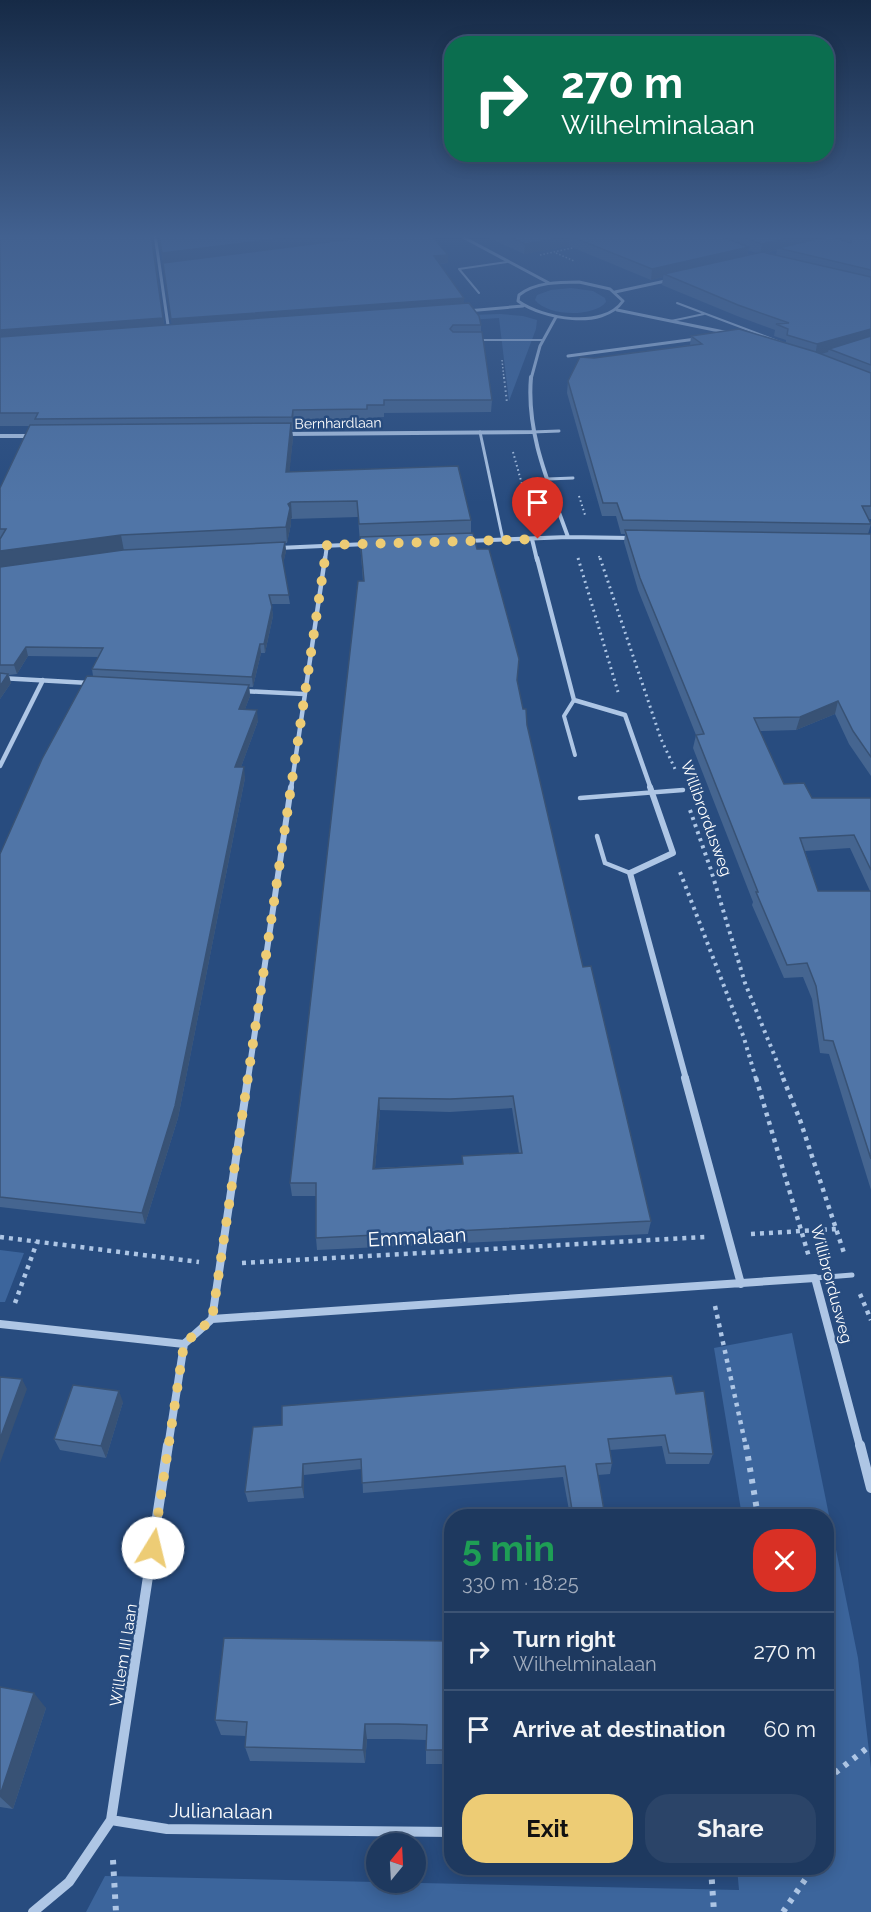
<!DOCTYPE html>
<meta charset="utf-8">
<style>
body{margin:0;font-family:Raleway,sans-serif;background:#2b4468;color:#f1f3f6;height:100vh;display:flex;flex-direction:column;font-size:22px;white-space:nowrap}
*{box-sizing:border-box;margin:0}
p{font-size:20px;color:#a1acbd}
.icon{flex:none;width:33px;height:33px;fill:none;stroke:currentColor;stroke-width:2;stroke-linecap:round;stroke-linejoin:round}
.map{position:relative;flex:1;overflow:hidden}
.details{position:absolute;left:444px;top:1509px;width:390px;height:366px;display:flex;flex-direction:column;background:#1e395f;border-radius:24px;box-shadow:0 3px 15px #0003,0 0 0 2px #3c5374}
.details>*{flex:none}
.guide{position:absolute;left:444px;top:36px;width:390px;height:126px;border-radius:24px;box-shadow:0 3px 15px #0003,0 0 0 2px #3c5374;background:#0b6e4f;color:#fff;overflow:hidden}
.needle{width:39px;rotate:18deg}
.controls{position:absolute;left:366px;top:1833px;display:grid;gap:12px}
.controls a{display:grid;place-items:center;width:60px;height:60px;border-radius:50%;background:#1e395f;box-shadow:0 3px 15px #0003,0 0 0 2px #3c5374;font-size:30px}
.pin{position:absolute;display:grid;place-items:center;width:51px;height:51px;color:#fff;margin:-62px -26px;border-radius:50% 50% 50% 0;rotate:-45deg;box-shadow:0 0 6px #0007}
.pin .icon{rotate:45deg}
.me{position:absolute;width:66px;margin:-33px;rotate:9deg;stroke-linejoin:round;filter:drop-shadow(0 0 4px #0008)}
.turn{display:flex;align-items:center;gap:21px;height:126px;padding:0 18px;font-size:27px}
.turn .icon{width:78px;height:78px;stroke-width:2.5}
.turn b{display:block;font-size:42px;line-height:51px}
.round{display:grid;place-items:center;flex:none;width:63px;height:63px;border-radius:24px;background:#2b4468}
.overview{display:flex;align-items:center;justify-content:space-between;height:102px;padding:0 18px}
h1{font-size:36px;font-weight:700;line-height:45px;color:#1e9e55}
.cta{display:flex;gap:12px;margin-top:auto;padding:12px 18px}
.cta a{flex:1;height:69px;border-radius:24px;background:#edcc75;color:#111;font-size:24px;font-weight:700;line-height:69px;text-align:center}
.cta a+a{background:#2b4468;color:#f1f3f6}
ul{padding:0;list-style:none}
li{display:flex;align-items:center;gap:18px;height:78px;padding:0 18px;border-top:2px solid #3c5374}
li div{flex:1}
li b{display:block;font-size:22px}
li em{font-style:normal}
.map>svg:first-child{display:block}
</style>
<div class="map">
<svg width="871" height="1912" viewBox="0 0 871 1912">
<rect width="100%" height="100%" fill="#284c7f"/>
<path fill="#3c659c" d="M571,288L593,291L605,298L606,302C593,318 547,316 535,300L537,295L551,290Z
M500,314L523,316L537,320L536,329L509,401L499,318L0,351V343L355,319Z
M0,1250L24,1253L5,1302H0Z
M792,1333L858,1658L871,1768V1912H86L105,1876L739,1890L737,1868H826V1516H742L714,1348Z"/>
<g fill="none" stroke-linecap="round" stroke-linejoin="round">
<path stroke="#aec6e5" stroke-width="1.5" stroke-dasharray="1.5 2" stroke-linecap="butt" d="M556,253L574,261
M540,255L577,247
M502,360L504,379"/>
<path stroke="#aec6e5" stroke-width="2" stroke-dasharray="1.5 3" stroke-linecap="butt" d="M504,377L507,403
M513,452L532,520
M579,496L585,515
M599,556L600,560"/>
<path stroke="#aec6e5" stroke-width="3" stroke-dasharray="2 4" stroke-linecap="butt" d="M578,558L618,692
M600,558L661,739L675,769"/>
<path stroke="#aec6e5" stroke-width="4" stroke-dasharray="3 4.5" stroke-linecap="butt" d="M690,810L711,870L745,983L784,1079
M680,872L744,1038L756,1079"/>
<path stroke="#aec6e5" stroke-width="4.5" stroke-dasharray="4 5" stroke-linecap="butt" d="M756,1078L809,1257
M783,1078L800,1120L845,1256
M751,1234L836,1229
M0,1237L199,1262
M242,1263L705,1237
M860,1294L871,1320
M15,1303L37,1242
M715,1306L746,1447"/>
<path stroke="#aec6e5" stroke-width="6" stroke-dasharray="4.5 7" stroke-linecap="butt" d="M746,1445L758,1516
M826,1780L871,1745
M113,1860L116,1912
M711,1868L714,1912
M783,1912L813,1868"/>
<path stroke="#aec6e5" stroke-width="2" d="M479,293L459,269L507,262
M677,303L780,342
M671,321L704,314
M477,340H542"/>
<path stroke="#aec6e5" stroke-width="3" d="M480,432L503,540
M532,432L559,431
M548,479L573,478"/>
<path stroke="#aec6e5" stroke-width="4" d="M574,700L564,716L575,755"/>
<path stroke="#aec6e5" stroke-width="4.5" d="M580,798L683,790
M597,836L605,863L630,873"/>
<path stroke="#aec6e5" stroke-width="5" d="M815,1278L852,1275"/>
<path stroke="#aec6e5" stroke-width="3" d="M155,235L169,332
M459,235L549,283
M579,282L610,289L623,301C603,330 543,319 518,301L519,295C535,282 560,282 579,282Z
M615,292L670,280
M617,310L729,333
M467,311L523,306
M568,356L696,339
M531,379L540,346L556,317"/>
<path stroke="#aec6e5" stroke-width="4" d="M531,377C526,434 549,484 568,537
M286,434L532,432
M0,436H32
M532,539L537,560
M467,541L568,537L630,538
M278,548L367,544
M325,560L327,545"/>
<path stroke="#aec6e5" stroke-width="4.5" d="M537,558L574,700L625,715L651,789
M0,678L89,683
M243,691L304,694
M0,766L43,680
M291,789L325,558"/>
<path stroke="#aec6e5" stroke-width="6" d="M650,787L673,853L630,873L686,1079
M248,1079L291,787"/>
<path stroke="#aec6e5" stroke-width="8" d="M685,1078L741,1284
M212,1319L815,1278L860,1447
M0,1324L184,1344
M168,1447L184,1344L212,1319L248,1078"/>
<path stroke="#aec6e5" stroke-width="10" d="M860,1445L871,1488
M111,1820L168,1445
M33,1912L69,1882L111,1820L167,1829L452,1832"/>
</g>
<path fill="#456590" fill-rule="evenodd" d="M0,235H152L164,325L172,324L159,235L448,263L440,264L464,298V303L481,325V332L492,400L491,412L384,413V417L368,418V422H294L293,430H292L293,438L289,472L471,520V533L477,549L517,682L583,967L651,1221L648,1234L317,1250L316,1238V1196H292L290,1183L363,581L358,517L291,519V524L287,543H285L286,551L283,563L290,604H271L273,616L265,653H261L253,687H249L250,696L245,709L258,721L241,767L245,778L178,1118L145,1224L0,1207V854L93,676L92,669L98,657L28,656L17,674L9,675L11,683L0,699V488L30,426H0ZM512,1108L519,1153L462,1156V1164L375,1168L380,1110L450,1112Z
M483,235H871V519H868L871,524L868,534H871V776L849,744L835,714L796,730L760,731L784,784L812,798H871V1190L829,1054L820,1053L812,999L803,977L784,978L752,905L753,902L693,748L696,735L638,590L624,542L625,534H621L616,516H602L567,393L568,381L594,358L690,345L691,336L786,343V340L774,336L775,330L737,316L662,285L663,277L651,280L569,246L524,254ZM841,236V239L834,237ZM748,250L756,253L748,255ZM777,250L776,255L767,253ZM850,848L870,891H818L805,851Z
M676,1394L713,1454L709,1464H666L662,1446L610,1450L612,1463L610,1474L598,1475L605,1516H570L563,1477L363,1493L362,1469L304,1475V1498L248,1502L245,1492L253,1427Z
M123,1402L106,1458L60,1450L54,1439Z
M452,1641V1764H426V1740L398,1739H367L365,1763L250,1761L245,1747L246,1736L221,1735L215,1720Z
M0,1687L46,1708L13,1809L0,1807Z"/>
<path fill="#385275" d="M310,235H393L163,264L162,253Z
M801,235H842L783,249L778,248L777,250L760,254L762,244Z
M570,236L569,246L524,254L525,244Z
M749,247L747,257L664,274L663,277L651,280L652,269Z
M448,255V263L434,264V256Z
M464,298V307L172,328L171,319Z
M163,318L165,329L0,341V330Z
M871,329V340L829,349L828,352L815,356L817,344Z
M293,410L294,422L293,430L292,417Z
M291,423L293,438L288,487L286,472Z
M291,502L292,518L291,519V524L287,543L286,527L288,504Z
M121,535L124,551L0,568V551Z
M285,542L286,551L283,565L282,556Z
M272,607L273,616L265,653L264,644Z
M260,644L261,653L253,687L252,677Z
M26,647L28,656L17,674L14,665Z
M8,674L11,683L0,699V686Z
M249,685L250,696L241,720L239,709Z
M838,701L835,714L796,730L800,717Z
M257,710L258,721L237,778L235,767Z
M244,767L245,778L178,1118L145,1224L142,1213Z
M379,1098L380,1110L374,1181L373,1169Z
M22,1379L27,1389L0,1463V1439Z
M119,1391L123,1402L106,1458L101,1446Z
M303,1464L304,1475V1498L302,1487Z
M34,1693L46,1708L13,1809L0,1797V1795Z
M365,1724L367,1739L365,1763L363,1750Z"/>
<path fill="#5075a7" stroke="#385275" stroke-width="1.5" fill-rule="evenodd" d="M0,235H151L163,318L0,330Z
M159,235H310L162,253Z
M383,235H431L448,255L434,256L464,298L171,319L163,263Z
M506,235H717L749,247L652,269L570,236L525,244Z
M737,235H801L762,244Z
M847,235H871V270L778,248L830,236L851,243L852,237Z
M762,252L871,277V329L817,344L787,335L788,329L776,324L789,323L738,305L664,274Z
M469,303L479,316L481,325H453L450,329L453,332H482L492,400H384V405H367V409L293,410L292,417L35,419L38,413H0V337Z
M739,329L816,352L871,373V506H862L871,524L623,520L617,503H603L568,381L580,357L594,358L702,344L691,336Z
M871,336V365L829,349Z
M291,423L286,472L458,466L471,520L359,524L357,501L291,502L288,504L290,508L286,527L121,535L0,551V539L6,529H0V488L30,425Z
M625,530L871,534V757L853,731L838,701L800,717L754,718L784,784L804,783L812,798H871V870L854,835L800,838L818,891H871V1159L833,1041L824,1040L816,986L807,963L787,965L756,892H758L696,735L704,734L640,578Z
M473,533L477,549H489L519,659L517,680L523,709H526L527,725L583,967L591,966L651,1221L316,1238V1183H290L358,581H364L360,537ZM513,1096L522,1153L462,1156L463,1164L373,1169L379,1098L450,1099Z
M285,542L282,556L289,595H269L272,607L264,644H260L252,677L92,669L103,648L26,647L14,665H0V567L123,550Z
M0,673L8,674L0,686Z
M87,676L249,685L239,709L257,710L235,767H244L175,1106L142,1213L0,1197V854L42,759Z
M672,1376L676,1394L704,1391L713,1454L669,1453L665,1435L608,1439L612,1463L596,1464L605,1516H573L565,1466L362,1483L361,1459L303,1464L302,1487L245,1492L253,1427L282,1425V1406Z
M0,1377L22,1379L0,1439Z
M73,1385L119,1391L101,1446L54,1439Z
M224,1638L452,1641V1750H426L427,1725L397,1724H365L363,1750L245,1747L247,1722L215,1720Z
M0,1687L34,1693L0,1795Z"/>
<linearGradient id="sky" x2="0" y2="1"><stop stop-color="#162a46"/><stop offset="0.47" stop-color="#426190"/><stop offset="1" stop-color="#426190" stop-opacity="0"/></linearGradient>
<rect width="871" height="503" fill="url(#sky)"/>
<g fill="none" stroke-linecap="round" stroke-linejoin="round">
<path stroke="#edcc75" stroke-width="10" stroke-dasharray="0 18" d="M153,1548L184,1344L212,1319L327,545L538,539"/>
</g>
<g text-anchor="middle" stroke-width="5" stroke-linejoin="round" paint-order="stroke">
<g font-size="14" fill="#fff" stroke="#284c7f">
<text transform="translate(338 423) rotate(-1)" y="5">Bernhardlaan</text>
</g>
<g font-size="16" fill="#fff" stroke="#284c7f">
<text transform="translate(707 818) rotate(70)" y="6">Willibrordusweg</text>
<text transform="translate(832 1284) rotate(75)" y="6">Willibrordusweg</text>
<text transform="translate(123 1655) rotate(-81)" y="6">Willem III laan</text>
</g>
<g font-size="20" fill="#fff" stroke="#284c7f">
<text transform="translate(417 1237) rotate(-3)" y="7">Emmalaan</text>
<text transform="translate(221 1811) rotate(1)" y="7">Julianalaan</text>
</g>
</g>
</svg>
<div class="controls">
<a><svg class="needle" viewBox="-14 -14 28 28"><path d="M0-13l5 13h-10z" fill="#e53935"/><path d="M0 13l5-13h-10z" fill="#a1acbd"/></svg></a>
</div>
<div class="pin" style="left:538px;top:539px;background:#d93025"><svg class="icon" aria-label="arrive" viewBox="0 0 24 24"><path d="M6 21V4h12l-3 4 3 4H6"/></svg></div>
<svg class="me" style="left:153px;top:1548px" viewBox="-20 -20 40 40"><circle r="19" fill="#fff"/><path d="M0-13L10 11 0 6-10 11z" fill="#edcc75"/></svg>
<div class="guide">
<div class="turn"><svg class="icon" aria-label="right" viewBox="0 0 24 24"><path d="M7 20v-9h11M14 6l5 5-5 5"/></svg><div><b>270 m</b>Wilhelminalaan</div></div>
</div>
<section class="details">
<div class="overview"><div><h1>5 min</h1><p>330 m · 18:25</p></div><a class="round" style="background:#d93025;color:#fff"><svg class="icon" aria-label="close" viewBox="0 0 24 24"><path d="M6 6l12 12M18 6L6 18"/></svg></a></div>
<ul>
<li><svg class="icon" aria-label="right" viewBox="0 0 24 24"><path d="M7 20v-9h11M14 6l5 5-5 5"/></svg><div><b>Turn right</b><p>Wilhelminalaan</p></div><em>270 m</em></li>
<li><svg class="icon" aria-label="arrive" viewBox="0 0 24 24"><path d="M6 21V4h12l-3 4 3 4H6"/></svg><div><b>Arrive at destination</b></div><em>60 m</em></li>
</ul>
<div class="cta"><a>Exit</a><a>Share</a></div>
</section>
</div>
